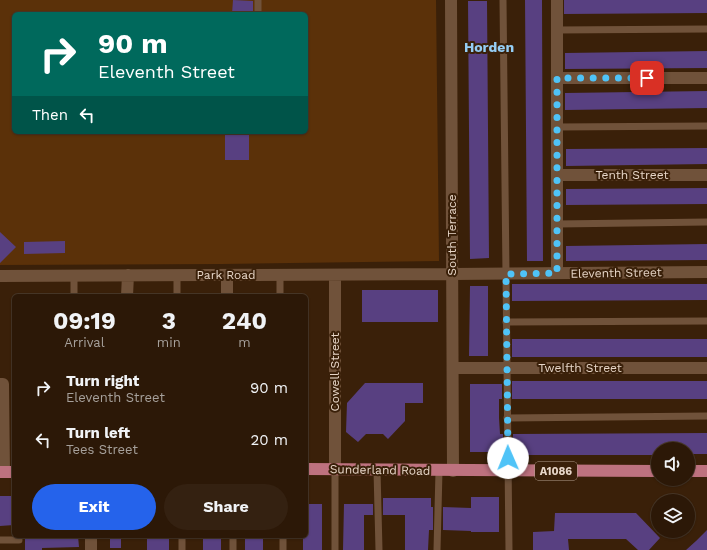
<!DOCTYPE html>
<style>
body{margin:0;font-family:"Work Sans",sans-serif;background:#342111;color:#f1f3f6;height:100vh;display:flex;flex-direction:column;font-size:15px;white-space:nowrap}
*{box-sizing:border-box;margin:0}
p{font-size:13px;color:#a6a09b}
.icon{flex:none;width:22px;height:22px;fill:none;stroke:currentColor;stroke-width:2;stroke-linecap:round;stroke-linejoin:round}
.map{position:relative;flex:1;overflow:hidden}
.sheet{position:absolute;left:12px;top:294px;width:296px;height:244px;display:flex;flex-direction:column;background:#2c1807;border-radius:6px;box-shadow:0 1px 3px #0004,0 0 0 1px #483728}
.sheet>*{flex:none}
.hud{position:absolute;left:12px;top:12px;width:296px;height:122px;border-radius:6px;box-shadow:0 1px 3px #0004,0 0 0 1px #483728;background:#00695c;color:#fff;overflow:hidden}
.buttons{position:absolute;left:651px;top:442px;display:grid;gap:8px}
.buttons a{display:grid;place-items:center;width:44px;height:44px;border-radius:50%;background:#2c1807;box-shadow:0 1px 3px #0004,0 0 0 1px #483728;font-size:20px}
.pin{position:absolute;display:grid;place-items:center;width:34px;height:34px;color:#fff;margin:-17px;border-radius:8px;box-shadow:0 2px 6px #0006}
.me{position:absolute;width:44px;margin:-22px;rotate:359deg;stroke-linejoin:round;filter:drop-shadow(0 0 3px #0008)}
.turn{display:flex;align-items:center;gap:14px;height:84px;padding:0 20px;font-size:18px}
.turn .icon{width:52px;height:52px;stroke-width:2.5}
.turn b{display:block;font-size:28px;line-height:34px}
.then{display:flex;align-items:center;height:38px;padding:0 20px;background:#0003;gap:8px;font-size:15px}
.eta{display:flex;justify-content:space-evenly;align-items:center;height:68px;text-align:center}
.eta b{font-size:24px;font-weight:700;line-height:28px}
.button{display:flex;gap:8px;margin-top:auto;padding:8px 20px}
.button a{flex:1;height:46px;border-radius:24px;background:#2563eb;color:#fff;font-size:16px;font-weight:700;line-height:46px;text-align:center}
.button a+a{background:#342111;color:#f1f3f6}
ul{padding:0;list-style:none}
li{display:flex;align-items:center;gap:12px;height:52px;padding:0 20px}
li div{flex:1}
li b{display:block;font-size:15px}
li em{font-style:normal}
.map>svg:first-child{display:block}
</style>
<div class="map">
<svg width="707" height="550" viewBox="0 0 707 550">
<rect width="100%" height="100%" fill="#3a2009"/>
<path fill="#5b3109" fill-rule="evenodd" d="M0,0H436L439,261L221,264L0,265ZM14,14H306V132H14Z"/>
<path fill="#584081" d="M233,0L253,1V14H232Z
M525,0H542L543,261H527Z
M564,0H707V13L564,14Z
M468,1H487L489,258L470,259Z
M707,51V68L565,69V53Z
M707,91V108L565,110V93Z
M225,132H249V160H225Z
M707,148V164L566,166V149Z
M707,188V204L566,205V189Z
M0,232L16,247L0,263Z
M65,241V253L24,254V242Z
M707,244V260L566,261V246Z
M512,284H707V300L512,301Z
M470,286H488V356H469Z
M362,290H438V322H362Z
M512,339H707V357H512Z
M512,381H707V399H512Z
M365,383H423V403H405V421L388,439L383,434H366L358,442L346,432L347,403Z
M470,384H502V399H499V418L500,434H503V452H470Z
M707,433V454H688V449H658V455H513V434Z
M0,496H14V525L0,526Z
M471,497H499V532H471V531L443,530V507L471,508Z
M383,498H431V507H433V530H429L428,550H405V515H383Z
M306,504H322V550H303V536H306Z
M344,504H373V515H364V550H343Z
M555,513H636L660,538L649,550H638L626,539H568L569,550H533V532L554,531Z
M707,530V550H686L696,541Z
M57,536H78L79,547L42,548V550H25V537Z
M110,536H121V548H110Z
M147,536H169V550H147Z
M203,536H221V550H203Z
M245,536H263V550H245Z"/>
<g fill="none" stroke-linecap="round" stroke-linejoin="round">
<path stroke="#70523a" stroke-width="7" d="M503,0L509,550
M258,14V0
M557,30L707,29
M557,127L707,126
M557,224L707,222
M74,296V276
M177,296V275
M280,296V275
M506,322L707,321
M507,418L707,416
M377,470L379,550
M182,536V550
M283,536V550
M0,540H19
M233,550V536
M335,550V469
M437,550L439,471"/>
<path stroke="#70523a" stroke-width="12" d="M451,0L453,471
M557,0V273
M557,78H707
M557,175H707
M227,275V296
M0,276L453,274L707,272
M127,296L128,275
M453,368H707
M0,384H3L4,472
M335,469V275
M91,550V536"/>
<path stroke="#be727f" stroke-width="12" d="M306,469L658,471
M688,471H707
M0,472H14"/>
</g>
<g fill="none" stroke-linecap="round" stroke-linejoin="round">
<path stroke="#4fc3f7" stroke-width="7" stroke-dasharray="0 12.6" d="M508,458L506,274L557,273V78H647"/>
</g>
<g text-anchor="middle" stroke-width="4" stroke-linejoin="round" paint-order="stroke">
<rect fill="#3a2009" stroke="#b39f8f" stroke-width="1" x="535" y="462" width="42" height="18" rx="3"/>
<g font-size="11" font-weight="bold" fill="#e7d6c8">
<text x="556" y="475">A1086</text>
</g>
<g font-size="12" fill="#e7d6c8" stroke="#3a2009">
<text x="632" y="179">Tenth Street</text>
<text transform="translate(452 235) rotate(-90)" y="4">South Terrace</text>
<text transform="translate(616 273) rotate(-1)" y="4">Eleventh Street</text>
<text x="226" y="279">Park Road</text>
<text x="580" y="372">Twelfth Street</text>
<text transform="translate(335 372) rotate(-90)" y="4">Cowell Street</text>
<text transform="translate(380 470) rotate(1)" y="4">Sunderland Road</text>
</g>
<g font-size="14" font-weight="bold" fill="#95cef5" stroke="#3a2009">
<text x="489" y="52">Horden</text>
</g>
</g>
</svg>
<div class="buttons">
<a><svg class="icon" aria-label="sound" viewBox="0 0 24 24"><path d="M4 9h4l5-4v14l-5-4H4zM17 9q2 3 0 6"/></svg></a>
<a><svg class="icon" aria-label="layers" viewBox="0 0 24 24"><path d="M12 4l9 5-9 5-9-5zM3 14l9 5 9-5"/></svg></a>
</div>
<div class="pin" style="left:647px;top:78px;background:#d93025"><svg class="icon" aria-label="arrive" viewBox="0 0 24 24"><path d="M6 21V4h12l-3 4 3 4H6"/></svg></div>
<svg class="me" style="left:508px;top:458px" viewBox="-20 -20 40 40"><circle r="19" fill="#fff"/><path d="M0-13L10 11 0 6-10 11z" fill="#4fc3f7"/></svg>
<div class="hud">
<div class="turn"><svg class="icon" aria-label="right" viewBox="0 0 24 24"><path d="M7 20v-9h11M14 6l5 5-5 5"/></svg><div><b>90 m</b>Eleventh Street</div></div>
<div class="then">Then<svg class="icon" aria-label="left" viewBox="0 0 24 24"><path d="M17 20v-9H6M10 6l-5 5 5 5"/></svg></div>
</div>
<section class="sheet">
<div class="eta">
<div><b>09:19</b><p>Arrival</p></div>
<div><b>3</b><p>min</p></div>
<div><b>240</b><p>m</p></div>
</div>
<ul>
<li><svg class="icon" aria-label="right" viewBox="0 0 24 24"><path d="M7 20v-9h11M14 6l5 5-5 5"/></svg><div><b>Turn right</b><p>Eleventh Street</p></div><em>90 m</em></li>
<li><svg class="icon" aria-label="left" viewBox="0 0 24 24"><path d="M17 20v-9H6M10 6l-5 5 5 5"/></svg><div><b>Turn left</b><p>Tees Street</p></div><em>20 m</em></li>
</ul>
<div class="button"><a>Exit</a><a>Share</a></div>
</section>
</div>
